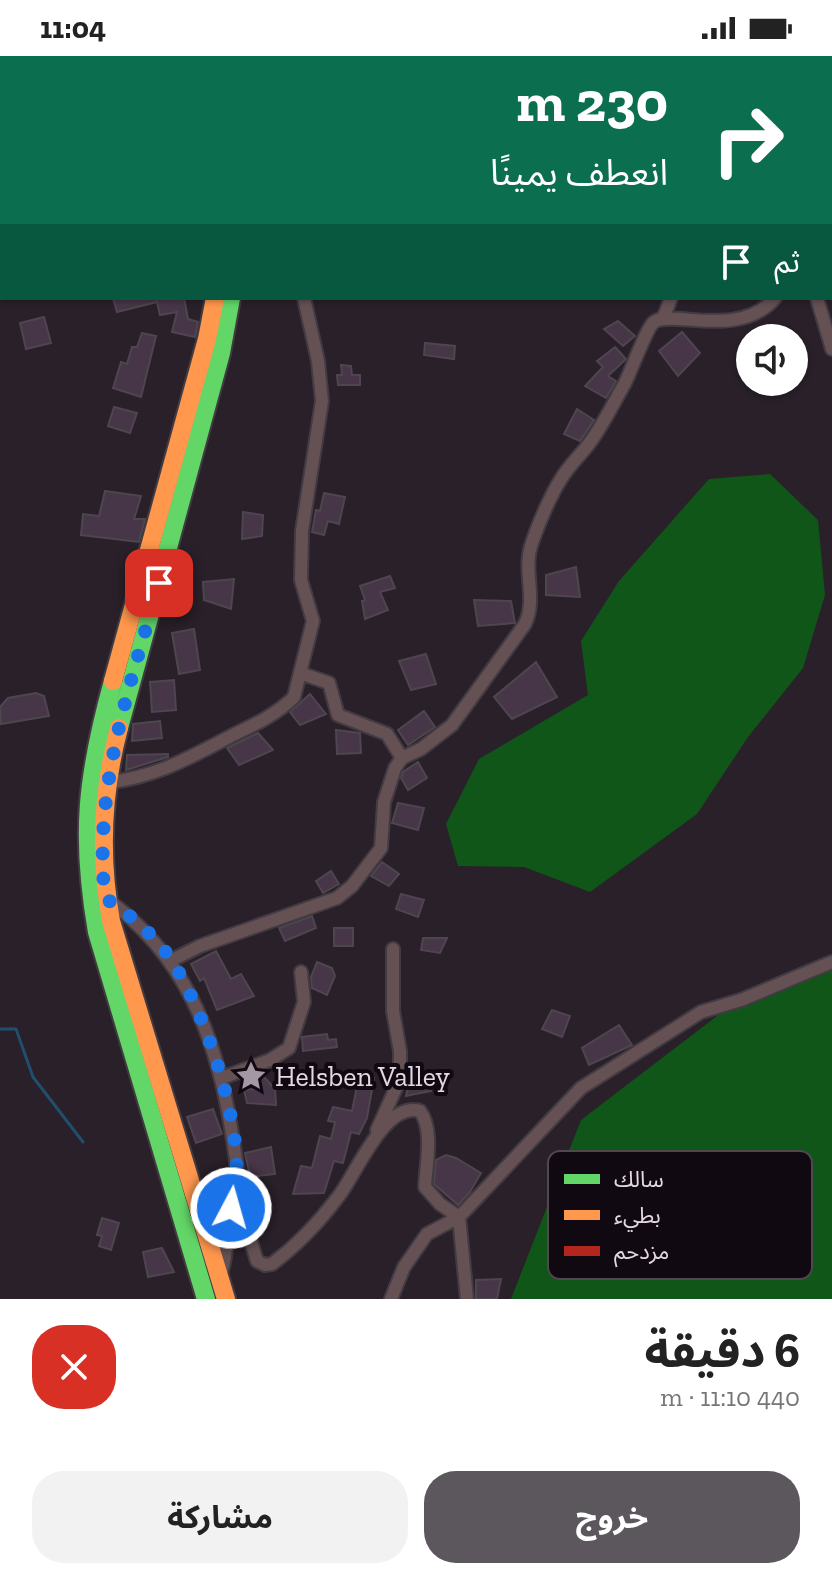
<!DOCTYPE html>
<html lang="ar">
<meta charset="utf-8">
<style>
body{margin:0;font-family:"Zilla Slab","Noto Sans Arabic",serif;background:#f2f2f2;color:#222;direction:rtl;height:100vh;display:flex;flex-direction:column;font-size:30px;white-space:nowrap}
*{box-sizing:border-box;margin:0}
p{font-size:26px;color:#767676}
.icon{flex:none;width:44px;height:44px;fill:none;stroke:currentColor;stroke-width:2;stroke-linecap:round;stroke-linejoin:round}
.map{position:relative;height:1243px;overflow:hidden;direction:ltr}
.side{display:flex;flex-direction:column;background:#fff;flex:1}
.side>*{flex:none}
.banner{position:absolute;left:0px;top:0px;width:832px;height:244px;box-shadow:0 2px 6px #0004;direction:rtl;background:#0b6e4f;color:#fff;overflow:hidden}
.fabs{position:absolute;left:736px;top:268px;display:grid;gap:16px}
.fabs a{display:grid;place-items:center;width:72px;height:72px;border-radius:50%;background:#fff;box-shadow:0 2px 6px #0004;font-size:40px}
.pin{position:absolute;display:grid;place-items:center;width:68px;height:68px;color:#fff;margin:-34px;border-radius:16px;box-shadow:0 4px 12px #0006}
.me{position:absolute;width:88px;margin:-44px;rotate:6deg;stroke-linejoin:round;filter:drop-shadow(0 0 6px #0008)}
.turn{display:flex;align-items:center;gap:28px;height:168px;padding:0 32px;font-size:36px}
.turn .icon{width:104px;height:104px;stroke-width:2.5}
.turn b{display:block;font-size:56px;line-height:68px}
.then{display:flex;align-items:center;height:76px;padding:0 32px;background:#0003;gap:16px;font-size:30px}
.round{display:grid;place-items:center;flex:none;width:84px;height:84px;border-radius:32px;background:#f2f2f2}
.head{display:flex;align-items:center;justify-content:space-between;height:136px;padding:0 32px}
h1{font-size:48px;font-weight:700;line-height:60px}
.primary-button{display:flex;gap:16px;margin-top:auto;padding:16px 32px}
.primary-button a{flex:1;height:92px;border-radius:32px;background:#5c575c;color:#fff;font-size:32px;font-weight:700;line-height:92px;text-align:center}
.primary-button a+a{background:#f2f2f2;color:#222}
.status{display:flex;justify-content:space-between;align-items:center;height:56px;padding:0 40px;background:#fff;direction:ltr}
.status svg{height:22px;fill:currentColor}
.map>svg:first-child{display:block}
</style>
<div class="status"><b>11:04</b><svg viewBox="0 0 49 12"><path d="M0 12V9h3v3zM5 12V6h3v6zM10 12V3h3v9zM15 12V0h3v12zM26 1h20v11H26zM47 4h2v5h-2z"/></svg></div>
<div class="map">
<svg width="832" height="1243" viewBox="0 0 832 1243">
<rect width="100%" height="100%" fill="#292029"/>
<path fill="#115619" d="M770,418L818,464L825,539L803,612L748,681L697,758L590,836L524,811L458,810L446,768L479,703L588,639L581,585L619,525L709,423Z
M832,909V1243H511L581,1064L734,947Z"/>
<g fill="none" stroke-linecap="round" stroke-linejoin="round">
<path stroke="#224e6d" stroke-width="3" d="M0,973H16L33,1021L83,1086"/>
</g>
<path fill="#473647" stroke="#4e464e" stroke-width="2" d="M113,242H184L188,263L198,266L195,281L172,276L177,256L160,259L157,246L117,256Z
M44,261L51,287L26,293L20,267Z
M618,265L635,280L623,290L604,273Z
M682,276L700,297L678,320L659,295Z
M142,277L156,280L141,341L113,332L121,306L127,308L132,291H137Z
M425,287L455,290L454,303L424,299Z
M615,291L626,303L608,320L616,325L606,342L585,330L603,311L597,305Z
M341,309L351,310L352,319H360V329H338L337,319H342Z
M114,351L137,357L130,377L108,370Z
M577,353L594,364L580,385L564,378Z
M105,435L141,440L134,463H145L139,486L81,479L83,458L99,460Z
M324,437L345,441L339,468L328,465L324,479L312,476L316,454L320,455Z
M243,456L263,459L262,480L242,483Z
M576,511L580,541L546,539V519Z
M390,520L395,532L380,536L388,554L365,563L362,545L365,544L360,530Z
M234,523L231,553L204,544L203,526Z
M474,544L511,545L515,567L478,570Z
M194,573L200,614L179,618L172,577Z
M426,598L436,628L411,634L399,605Z
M536,606L557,641L512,663L494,641Z
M174,624L176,654L152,656L150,626Z
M36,637L44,640L49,660L1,668L0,651L8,642Z
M310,638L326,658L300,669L290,656Z
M424,655L435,671L408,689L398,674Z
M160,665L162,682L132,685L133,668Z
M336,674L360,677L361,697L337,698Z
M258,677L273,694L239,709L227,692Z
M168,698V701L126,714L127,699Z
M418,706L427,722L408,734L401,722L403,716Z
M398,747L424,752L418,774L392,767Z
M382,806L399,818L389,830L371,820Z
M331,815L339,828L323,837L316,825Z
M401,838L424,844L418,861L396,853Z
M312,860L316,872L285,885L279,872Z
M334,872H353V890H334Z
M423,882H447L440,897L421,894Z
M216,895L231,923L241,918L254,940L217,954L204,922L200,925L191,908Z
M317,906L332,912L335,920L327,939L312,932L311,921Z
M552,954L570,960L562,981L542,973Z
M619,969L632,989L589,1009L582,992Z
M327,978L328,984L336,983L337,991L303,995L302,981Z
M359,1020L374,1022L367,1062L359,1078L351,1076L343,1107L334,1105L324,1137L293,1138L301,1110L312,1112L320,1080L331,1083L335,1066L328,1065L333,1051L352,1055Z
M264,1021L275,1033L276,1049L247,1047L244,1034L254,1033L256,1024Z
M428,1021L431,1035L406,1040L409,1025Z
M213,1053L222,1078L196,1087L187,1061Z
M271,1091L275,1118L250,1121L245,1097Z
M446,1099L456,1102L481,1117L470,1136L458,1149L434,1128L436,1104Z
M102,1162L119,1167L111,1194L99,1190L102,1180L97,1179Z
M162,1192L174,1216L148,1221L143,1196Z
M501,1223L497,1243H476V1224Z"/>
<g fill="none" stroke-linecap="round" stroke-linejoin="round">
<g stroke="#423b42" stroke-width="16">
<path id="street" d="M229,0L231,2
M608,0L611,2
M551,2L552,0
M830,26L832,12
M830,85L832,117
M830,198L832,196
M817,242L832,293
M663,263L671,242
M300,617L313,565L301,524L302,475L322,345L318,305L304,242
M106,727C159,720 189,702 235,678C256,668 277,658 294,641L300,617L329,627L338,659L387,678L402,702
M105,842C184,897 216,980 231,1072C234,1092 240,1119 236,1139C234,1147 230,1155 229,1163C226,1184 227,1203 219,1223
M172,904L200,890L337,842L352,830L381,792L384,746L395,712L402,702L421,693L452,669L525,568C537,543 523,515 531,490C537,471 550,440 561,423C569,409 582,398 591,385C604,367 614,346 625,327C631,315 647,271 654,266C671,253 739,284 775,242
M222,1022L270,1004L289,992L304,946L301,916
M377,1074L400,1023V995L393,955V893
M236,1138L257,1205L265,1209L272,1208C296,1190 320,1165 338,1141C356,1119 384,1045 420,1055C434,1074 426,1108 425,1131L440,1148L459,1161L467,1243
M391,1243L404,1211L427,1178L459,1161L581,1032L701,956L741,944L832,906"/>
</g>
<g stroke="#423b42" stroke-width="22">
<path id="fast" d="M108,0L110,2
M113,625C87,719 80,779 97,876L206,1243
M119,672L221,297L231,242"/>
</g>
<g stroke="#423b42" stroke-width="22">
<path id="slow" d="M113,625L207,283L215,242
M119,672C102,736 99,799 111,865L226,1243"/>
</g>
<g stroke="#423b42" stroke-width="22">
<path id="jam" d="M84,0L86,2"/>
</g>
<use href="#street" stroke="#655154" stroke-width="12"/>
<use href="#fast" stroke="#63d668" stroke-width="18"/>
<use href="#slow" stroke="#ff974d" stroke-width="18"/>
<use href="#jam" stroke="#b3261e" stroke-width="18"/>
</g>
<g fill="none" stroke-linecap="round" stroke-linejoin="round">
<path stroke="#1a73e8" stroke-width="14" stroke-dasharray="0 25.2" d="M159,527C130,631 93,732 105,842C130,859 155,879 172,905C206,957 253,1092 231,1152"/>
</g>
<defs>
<g id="sight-bare" transform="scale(2.4)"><path d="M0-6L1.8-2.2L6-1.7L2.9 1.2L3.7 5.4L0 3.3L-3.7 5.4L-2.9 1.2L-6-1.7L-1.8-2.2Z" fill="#a398a3" stroke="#110911" stroke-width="2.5" paint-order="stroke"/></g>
</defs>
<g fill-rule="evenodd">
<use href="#sight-bare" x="251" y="1020"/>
</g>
<g text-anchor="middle" stroke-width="8" stroke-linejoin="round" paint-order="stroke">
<g font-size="28" fill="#e4d8e4" stroke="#110911" text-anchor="start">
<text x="275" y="1030">Helsben Valley</text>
</g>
</g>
<rect x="548" y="1095" width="264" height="128" rx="12" fill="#110911" stroke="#504750" stroke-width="2"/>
<rect x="564" y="1118" width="36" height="10" fill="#63d668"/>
<rect x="564" y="1154" width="36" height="10" fill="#ff974d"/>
<rect x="564" y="1190" width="36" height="10" fill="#b3261e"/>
<g font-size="22" fill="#e4d8e4">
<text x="614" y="1131">سالك</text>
<text x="614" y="1167">بطيء</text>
<text x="614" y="1203">مزدحم</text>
</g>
</svg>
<div class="fabs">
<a><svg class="icon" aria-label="sound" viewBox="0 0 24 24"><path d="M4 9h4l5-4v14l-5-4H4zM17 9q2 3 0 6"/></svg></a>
</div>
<div class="pin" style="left:159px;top:527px;background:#d93025"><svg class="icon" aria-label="arrive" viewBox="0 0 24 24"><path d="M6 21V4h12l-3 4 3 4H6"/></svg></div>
<svg class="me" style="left:231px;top:1152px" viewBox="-20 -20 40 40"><circle r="17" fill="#1a73e8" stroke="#fff" stroke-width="3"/><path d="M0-11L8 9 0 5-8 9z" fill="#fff"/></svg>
<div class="banner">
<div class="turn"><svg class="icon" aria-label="right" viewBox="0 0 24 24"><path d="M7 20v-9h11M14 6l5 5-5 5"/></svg><div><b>230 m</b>انعطف يمينًا</div></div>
<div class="then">ثم<svg class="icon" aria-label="arrive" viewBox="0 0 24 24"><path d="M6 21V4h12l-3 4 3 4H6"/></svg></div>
</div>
</div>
<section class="side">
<div class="head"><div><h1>6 دقيقة</h1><p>440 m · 11:10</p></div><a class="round" style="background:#d93025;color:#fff"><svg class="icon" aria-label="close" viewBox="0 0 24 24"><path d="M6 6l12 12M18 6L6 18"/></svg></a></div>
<div class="primary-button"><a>خروج</a><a>مشاركة</a></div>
</section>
